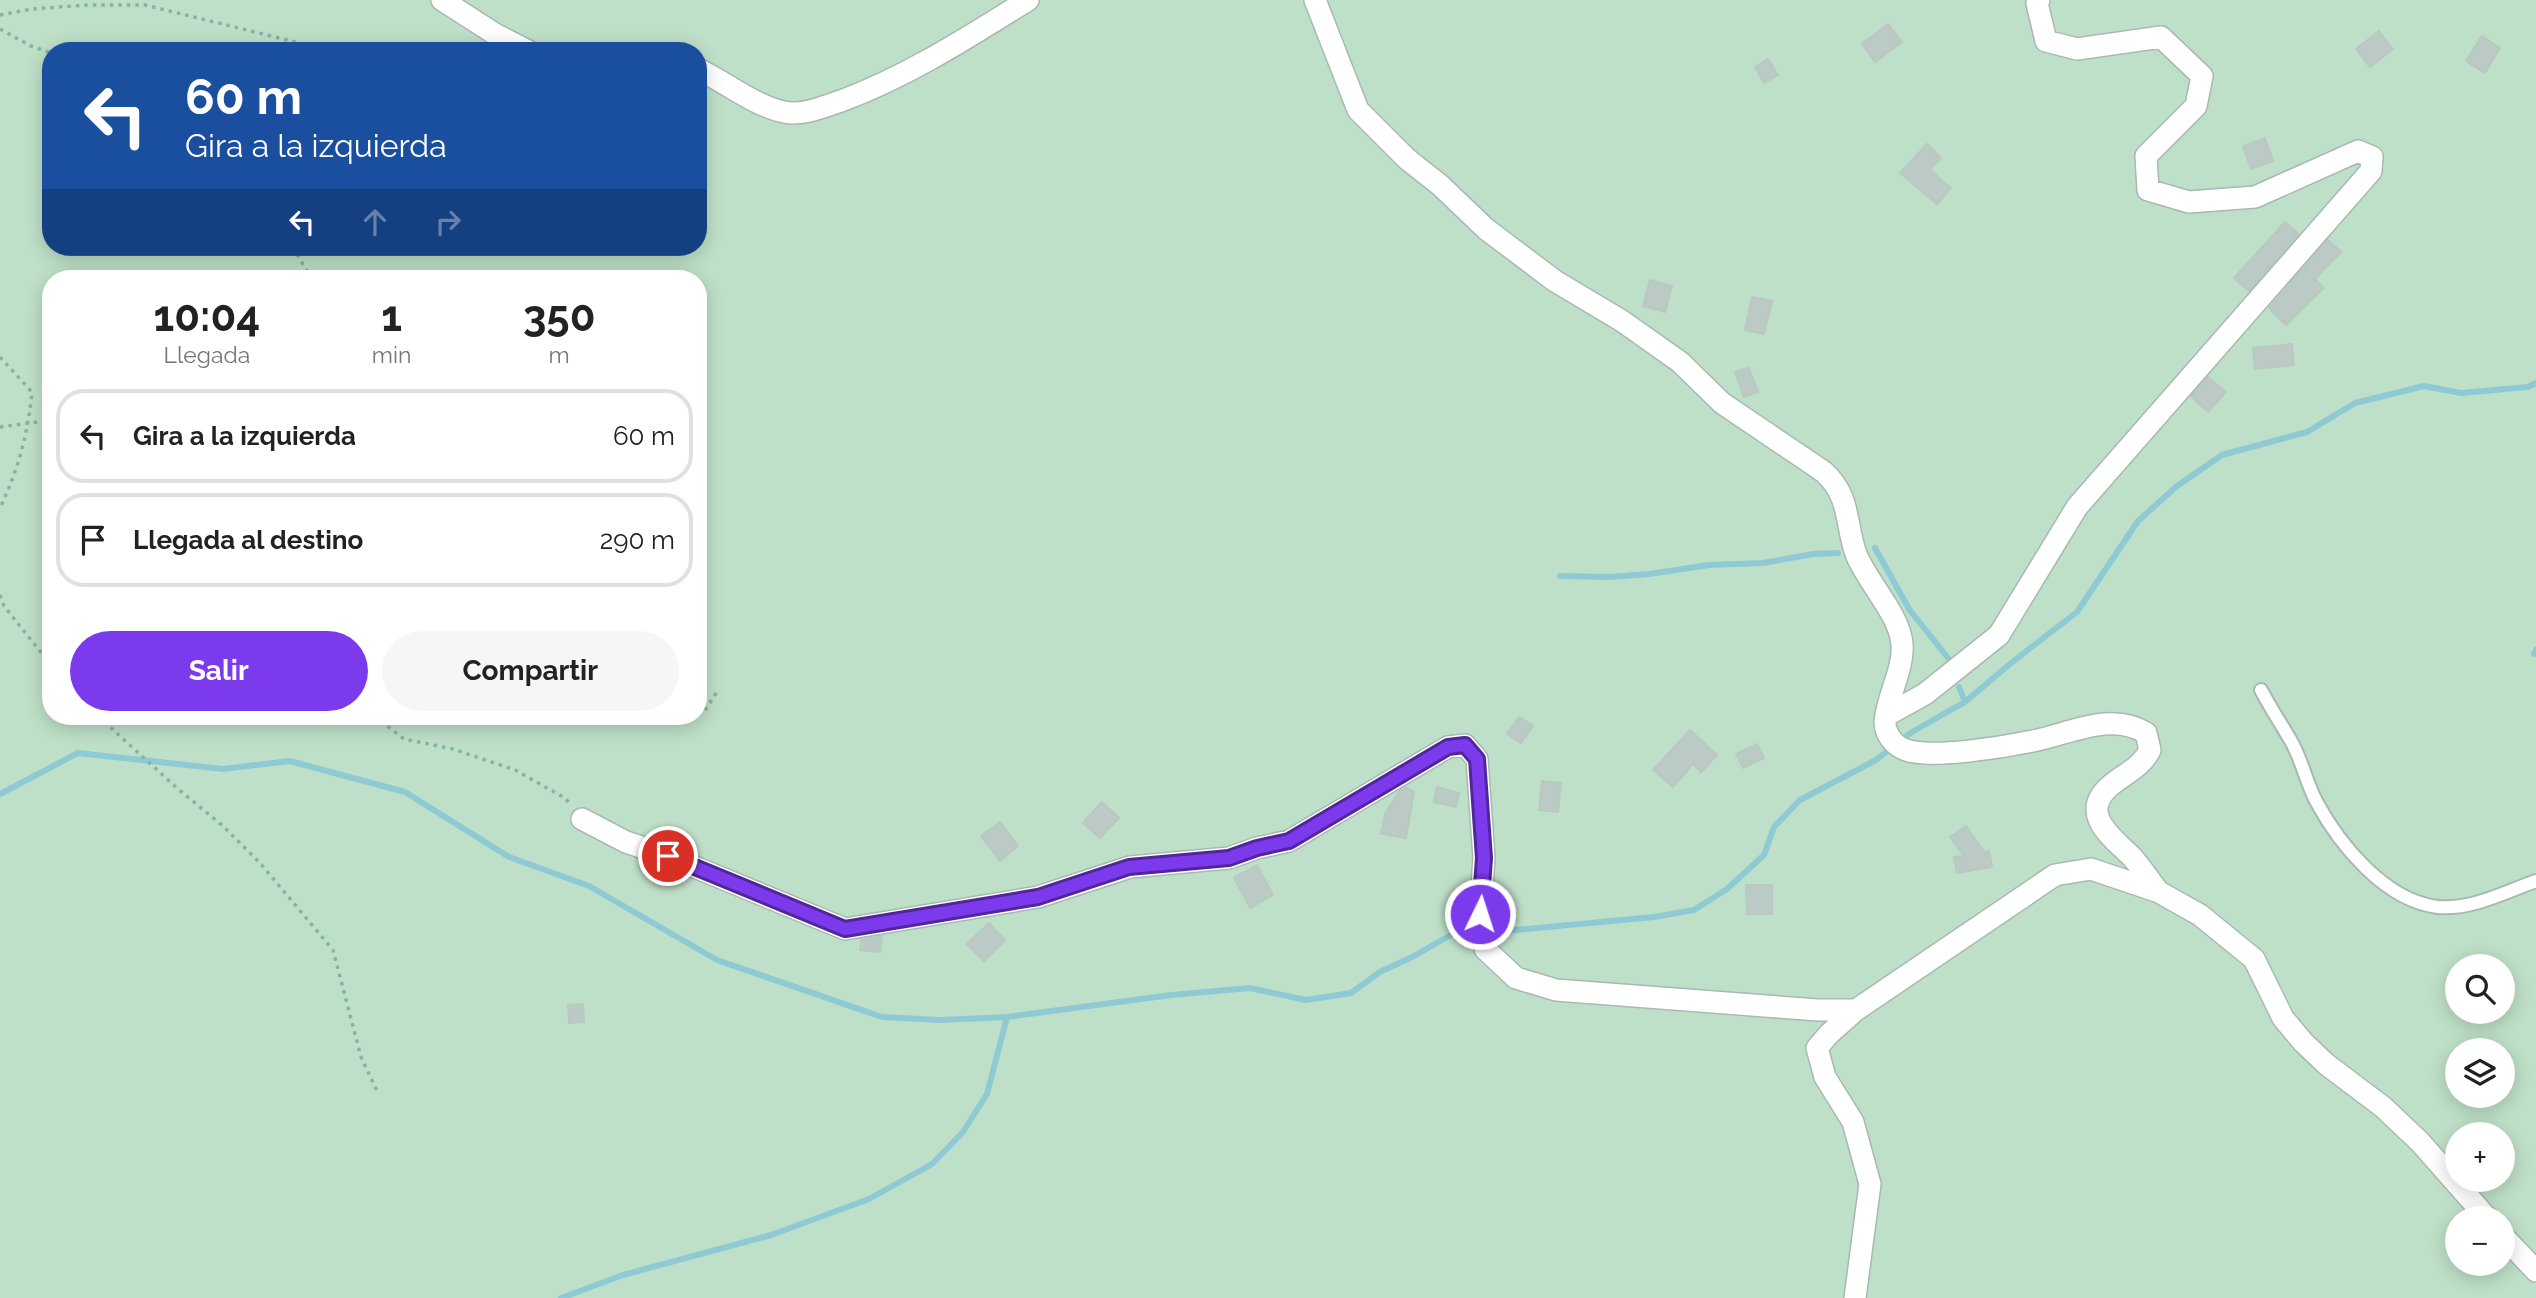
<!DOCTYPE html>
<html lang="es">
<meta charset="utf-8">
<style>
body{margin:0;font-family:Raleway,sans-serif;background:#f6f6f6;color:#222;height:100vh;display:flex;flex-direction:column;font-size:26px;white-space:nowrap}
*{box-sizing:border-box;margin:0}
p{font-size:23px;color:#767676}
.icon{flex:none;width:38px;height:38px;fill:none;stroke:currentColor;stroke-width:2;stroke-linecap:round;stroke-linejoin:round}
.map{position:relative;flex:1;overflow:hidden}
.side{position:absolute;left:42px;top:270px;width:665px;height:455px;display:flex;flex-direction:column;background:#fff;border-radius:28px;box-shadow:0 4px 18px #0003}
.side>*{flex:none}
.top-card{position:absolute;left:42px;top:42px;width:665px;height:214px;border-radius:28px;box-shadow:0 4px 18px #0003;background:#1a4fa0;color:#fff;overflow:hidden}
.buttons{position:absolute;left:2445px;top:954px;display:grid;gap:14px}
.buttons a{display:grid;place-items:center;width:70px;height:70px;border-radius:50%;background:#fff;box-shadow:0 4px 18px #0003;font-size:35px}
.pin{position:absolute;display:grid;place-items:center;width:60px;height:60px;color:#fff;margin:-30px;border:4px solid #fff;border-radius:50%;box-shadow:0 2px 7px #0007}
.me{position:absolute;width:77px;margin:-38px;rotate:4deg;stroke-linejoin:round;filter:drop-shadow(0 0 5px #0008)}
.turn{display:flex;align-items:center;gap:24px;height:147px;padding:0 28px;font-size:32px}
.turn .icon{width:91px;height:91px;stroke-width:2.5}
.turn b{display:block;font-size:49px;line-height:60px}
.lanes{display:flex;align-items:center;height:66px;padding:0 28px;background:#0003;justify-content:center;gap:35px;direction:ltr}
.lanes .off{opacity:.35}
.eta{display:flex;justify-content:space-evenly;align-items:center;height:119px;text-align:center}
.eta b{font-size:42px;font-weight:700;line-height:49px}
.button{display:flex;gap:14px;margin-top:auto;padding:14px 28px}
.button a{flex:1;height:80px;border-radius:42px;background:#7c3aed;color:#fff;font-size:28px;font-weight:700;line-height:80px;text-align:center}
.button a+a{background:#f6f6f6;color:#222}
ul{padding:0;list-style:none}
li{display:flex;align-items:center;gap:21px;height:94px;margin:0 14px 10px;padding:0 14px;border:4px solid #e0e0e0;border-radius:28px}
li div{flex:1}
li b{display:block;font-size:26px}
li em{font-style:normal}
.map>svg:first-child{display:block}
</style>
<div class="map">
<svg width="2536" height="1298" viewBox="0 0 2536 1298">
<rect width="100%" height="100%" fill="#e6efeb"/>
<path fill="#bfe0c8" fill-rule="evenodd" d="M0,0H2536V1298H0ZM51,51H698V247H51ZM51,278H698V716H51ZM2457,966H2502V1012H2457ZM2457,1050H2502V1096H2457ZM2457,1134H2502V1180H2457ZM2457,1218H2502V1264H2457Z"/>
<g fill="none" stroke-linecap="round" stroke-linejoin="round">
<path stroke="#8ec9d4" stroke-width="6" d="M1875,548L1909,609L1948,658
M1560,576L1609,577L1649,574L1709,565L1763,563L1813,554L1838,553
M2534,654L2536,650
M1959,687L1965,702
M0,794L78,753L223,769L290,761L405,792L509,857L589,886L717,960L882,1017L940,1020L1007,1017L1171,995L1250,988L1306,1000L1351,993L1380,972L1414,956L1461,929L1515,930L1654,917L1694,910L1727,889L1764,855L1774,827L1800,800L1876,760L1912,732L1965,702L2011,663L2077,612L2138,521L2177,486L2222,455L2307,432L2355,403L2424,386L2461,393L2528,387L2536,383
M561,1298L623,1275L771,1235L869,1199L932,1164L963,1132L987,1094L1007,1017"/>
</g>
<path fill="#bbcac4" stroke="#b8c9c2" stroke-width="2" d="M1888,24L1902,42L1875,62L1862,44Z
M2379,31L2393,49L2370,67L2356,49Z
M2482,36L2500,48L2485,73L2466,61Z
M1768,59L1778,75L1764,83L1755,67Z
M2265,138L2273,161L2251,169L2243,146Z
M1927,144L1941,158L1930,170L1951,188L1937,204L1900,173Z
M2285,222L2299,234L2249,291L2234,278Z
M2328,240L2341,252L2315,279L2324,288L2286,325L2269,308Z
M1650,280L1672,286L1665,312L1643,306Z
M1752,297L1772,301L1764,334L1745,330Z
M2292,344L2294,365L2255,369L2253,348Z
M1749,368L1758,392L1744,397L1735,372Z
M2208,377L2226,392L2208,412L2191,396Z
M1519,717L1533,726L1521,743L1507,734Z
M1690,730L1717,755L1701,772L1693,764L1673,787L1653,770Z
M1757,744L1764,758L1743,768L1736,754Z
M1542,781L1561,783L1558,812L1539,810Z
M1406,787L1414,792L1406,838L1381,834L1385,814L1399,791Z
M1437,787L1459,793L1456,807L1434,802Z
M1102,802L1119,818L1100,838L1083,823Z
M1000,822L1018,846L1000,861L981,836Z
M1966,826L1984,852L1989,851L1992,867L1957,873L1954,857L1964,856L1950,837Z
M1257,865L1273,895L1250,908L1234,878Z
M1746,885H1772V914H1747Z
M989,923L1005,940L984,961L967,944Z
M882,936L880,952L860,950L861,940Z
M583,1004L584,1022L569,1023L568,1005Z"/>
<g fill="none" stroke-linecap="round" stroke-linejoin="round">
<g stroke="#a8b8b2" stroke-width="16">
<path id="lane" d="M2261,690C2270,707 2281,724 2291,741C2302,760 2306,782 2316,801C2339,844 2385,901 2438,907C2472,910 2505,892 2536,881"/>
</g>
<g stroke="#a8b8b2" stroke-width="24">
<path id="street" d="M442,0L495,34L528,51
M1315,0L1358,110L1407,159L1440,185L1486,229L1555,281L1622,321L1680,362L1722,403L1824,472C1851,497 1845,523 1856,554C1867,582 1900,615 1902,644C1904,670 1887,696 1885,722C1885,734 1894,746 1906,750C1932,759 2004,747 2033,741C2069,734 2111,711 2146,733L2150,750C2141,768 2125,773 2110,786C2078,814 2113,838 2132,857C2142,868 2150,881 2159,892
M698,69C725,82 755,106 784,112C802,116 823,107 841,101C908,76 967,38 1028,0
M1887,715L1925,694L1999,635L2077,507L2371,171L2372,157L2358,151L2255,197L2189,202L2148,190L2146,156L2196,106L2202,76L2161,37L2077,49L2046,41L2037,3L2039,0
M582,819L626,842L668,856L845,929L1038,897L1130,867L1229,858L1257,848L1289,841L1448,747L1465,745L1477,759L1484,858L1480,914L1485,949L1516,978L1556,990L1818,1010H1856
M2502,1235L2536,1271
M1855,1298L1870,1184L1853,1122L1825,1077L1817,1048L1829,1034L1856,1010L2055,875L2091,869L2159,892L2200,915L2254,959L2283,1018L2303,1042L2326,1064L2383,1107L2420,1142L2487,1218"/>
</g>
<path stroke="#86b3a5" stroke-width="3.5" stroke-dasharray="3.5 5" stroke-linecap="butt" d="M0,15L32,9L86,5H145L332,51
M0,29L31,46L51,53
M293,247L308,273L314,278
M0,357L32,392C28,434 18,470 0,508
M0,427L51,420
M0,595L4,606L51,665
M698,713H703L719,689
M98,716L178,789L223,826L260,863L333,950L361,1057L377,1091
M374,716L404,739L453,749L515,770L565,798L570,804"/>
<use href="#lane" stroke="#fff" stroke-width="12"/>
<use href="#street" stroke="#fff" stroke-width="21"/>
</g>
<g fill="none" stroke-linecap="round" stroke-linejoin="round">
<g stroke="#51269a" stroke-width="18">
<path id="route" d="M668,856L845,929L1038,897L1129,867L1229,858L1257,848L1289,841L1448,747L1465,745L1477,759L1484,858L1480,914"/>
</g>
<use href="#route" stroke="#7c3aed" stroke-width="12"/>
</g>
</svg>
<div class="buttons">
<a><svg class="icon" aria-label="search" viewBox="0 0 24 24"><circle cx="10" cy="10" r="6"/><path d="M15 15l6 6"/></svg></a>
<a><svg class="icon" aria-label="layers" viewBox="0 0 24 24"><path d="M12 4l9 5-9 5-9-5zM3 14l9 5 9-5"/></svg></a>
<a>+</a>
<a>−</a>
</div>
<div class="pin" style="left:668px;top:856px;background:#d93025"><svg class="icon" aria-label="arrive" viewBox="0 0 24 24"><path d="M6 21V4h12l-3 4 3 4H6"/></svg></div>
<svg class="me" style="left:1480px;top:914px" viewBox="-20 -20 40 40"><circle r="17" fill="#7c3aed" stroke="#fff" stroke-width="3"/><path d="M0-11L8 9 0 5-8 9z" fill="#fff"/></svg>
<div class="top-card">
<div class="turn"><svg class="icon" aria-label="left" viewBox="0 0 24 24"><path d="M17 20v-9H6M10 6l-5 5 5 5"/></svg><div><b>60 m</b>Gira a la izquierda</div></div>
<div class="lanes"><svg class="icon" aria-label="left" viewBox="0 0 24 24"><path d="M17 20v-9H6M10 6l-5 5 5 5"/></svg><svg class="icon off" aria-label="ahead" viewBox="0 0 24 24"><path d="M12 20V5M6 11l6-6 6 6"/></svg><svg class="icon off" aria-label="right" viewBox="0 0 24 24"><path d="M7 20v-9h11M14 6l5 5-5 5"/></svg></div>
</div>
<section class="side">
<div class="eta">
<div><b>10:04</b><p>Llegada</p></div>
<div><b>1</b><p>min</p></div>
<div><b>350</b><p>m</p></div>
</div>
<ul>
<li><svg class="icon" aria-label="left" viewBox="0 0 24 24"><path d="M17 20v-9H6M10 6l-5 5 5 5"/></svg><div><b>Gira a la izquierda</b></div><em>60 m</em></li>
<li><svg class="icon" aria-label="arrive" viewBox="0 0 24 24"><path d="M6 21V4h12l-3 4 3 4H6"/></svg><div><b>Llegada al destino</b></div><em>290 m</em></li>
</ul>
<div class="button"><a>Salir</a><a>Compartir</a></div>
</section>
</div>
